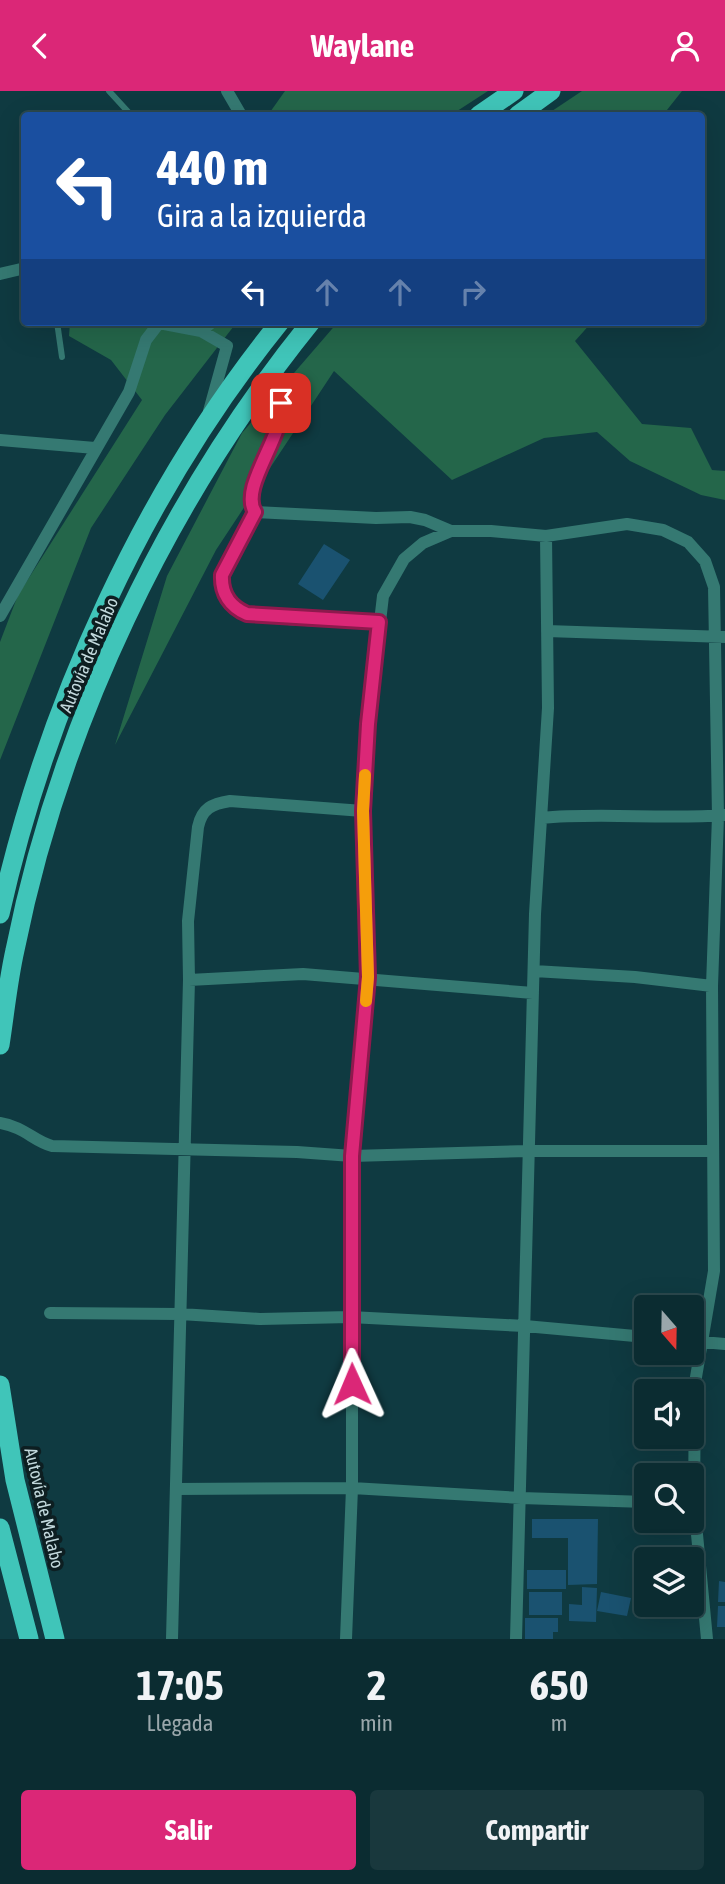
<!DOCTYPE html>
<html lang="es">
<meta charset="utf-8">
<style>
body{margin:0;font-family:"Asap Condensed",sans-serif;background:#19383d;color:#f1f3f6;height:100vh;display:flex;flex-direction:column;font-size:26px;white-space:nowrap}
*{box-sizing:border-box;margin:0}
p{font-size:23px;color:#9aa7ab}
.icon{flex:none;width:38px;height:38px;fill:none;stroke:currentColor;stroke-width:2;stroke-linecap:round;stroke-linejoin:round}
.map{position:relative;height:1548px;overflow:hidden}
.details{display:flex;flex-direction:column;background:#0b2c31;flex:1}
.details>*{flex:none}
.banner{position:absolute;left:21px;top:21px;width:684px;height:214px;border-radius:7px;box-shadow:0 7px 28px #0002,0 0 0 2px #2b484d;background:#1a4fa0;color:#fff;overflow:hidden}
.needle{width:46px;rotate:160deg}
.buttons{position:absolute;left:634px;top:1204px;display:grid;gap:14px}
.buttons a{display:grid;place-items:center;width:70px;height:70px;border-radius:7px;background:#0b2c31;box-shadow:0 7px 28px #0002,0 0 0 2px #2b484d;font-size:35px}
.pin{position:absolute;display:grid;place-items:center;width:60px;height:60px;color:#fff;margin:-30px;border-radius:14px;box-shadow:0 4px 10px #0006}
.me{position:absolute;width:77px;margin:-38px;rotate:359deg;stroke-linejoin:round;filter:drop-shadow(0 0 5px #0008)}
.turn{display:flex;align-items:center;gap:24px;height:147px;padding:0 21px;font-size:32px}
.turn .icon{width:91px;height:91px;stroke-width:2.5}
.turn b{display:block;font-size:49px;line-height:60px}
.lanes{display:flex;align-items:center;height:66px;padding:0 21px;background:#0003;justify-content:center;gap:35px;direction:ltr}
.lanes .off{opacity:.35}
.eta{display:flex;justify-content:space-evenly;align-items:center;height:119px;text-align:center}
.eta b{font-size:42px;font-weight:700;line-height:49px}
.primary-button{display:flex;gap:14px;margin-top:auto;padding:14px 21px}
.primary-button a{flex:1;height:80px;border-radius:7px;background:#db2777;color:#fff;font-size:28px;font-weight:700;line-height:80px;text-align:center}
.primary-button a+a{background:#19383d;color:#f1f3f6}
header{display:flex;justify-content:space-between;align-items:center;height:91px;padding:0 21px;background:#db2777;color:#fff;font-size:32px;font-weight:700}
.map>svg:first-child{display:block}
</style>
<header><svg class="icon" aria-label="back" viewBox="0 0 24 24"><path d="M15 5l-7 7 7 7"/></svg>Waylane<svg class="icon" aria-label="person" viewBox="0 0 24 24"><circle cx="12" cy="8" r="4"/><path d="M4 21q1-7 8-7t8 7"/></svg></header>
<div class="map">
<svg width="725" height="1548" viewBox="0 0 725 1548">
<rect width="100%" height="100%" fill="#0f3a41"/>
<path fill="#24664a" d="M285,0H488L451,24H268Z
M582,0H682L663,24H546Z
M70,231H237L165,324L91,437L0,669V551L18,504L142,309L111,269L69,245Z
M338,231H592L575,250L642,333L691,337L712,379L725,380V409L701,404L630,370L597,341L544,347L452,389L334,280L216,459L115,654L167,485L242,342Z"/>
<path fill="#1a5270" d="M324,453L350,469L323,509L298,493Z
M532,1428H598L597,1493L568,1494V1447H532Z
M527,1479H566V1498H527Z
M719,1490L725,1491V1511H718Z
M634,1494H646V1514H652V1518H633Z
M582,1496L597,1497L596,1531L569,1530V1513L582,1514Z
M529,1501H562V1524H529Z
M601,1501L631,1507L627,1525L597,1520Z
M718,1515H725V1536H717Z
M525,1527H558V1541H553V1548H525Z"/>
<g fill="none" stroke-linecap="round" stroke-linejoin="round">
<path stroke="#357972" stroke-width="6" d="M109,0L131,24
M57,231L62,266"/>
<path stroke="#357972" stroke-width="12" d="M227,0L241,24
M0,183L21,178
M201,240L227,255L209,320
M268,287C275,298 282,309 282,323C282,351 239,395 255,421L376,427L410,426L425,429L451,440
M0,349L95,357
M255,421C245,441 229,462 223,483C220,493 226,512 234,518C252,531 353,530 379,531
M0,525L129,301L146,249L159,232L201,240L212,231
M547,540L725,546
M363,720L230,710C212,713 202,717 198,736L188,830L189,889L303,883L533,902
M541,727C602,721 663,729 725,724
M534,880L635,886L712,895
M0,1032C25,1036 33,1050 52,1055L297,1061L352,1065L528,1060H712
M50,1222L180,1223L260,1228L350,1226L525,1235L646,1246
M691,1250L725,1253
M176,1398L352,1397L521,1407L646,1411
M172,1548L189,889
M346,1548L352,1397V1065L368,886L363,720L368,633L383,505L404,468L423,452L451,440H491L546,445L627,433L663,439L688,451L705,470L714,496L718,725L712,895L714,1180L695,1292L694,1412L707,1548
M516,1548L535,823L548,617L546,445"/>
<path stroke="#40c5b9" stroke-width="19" d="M479,24L514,0
M518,24L551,0
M0,823C47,613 144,399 280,231
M0,954C5,922 8,890 15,859C60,634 167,409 311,231
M0,1294L15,1389L55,1548
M0,1437L29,1548"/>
</g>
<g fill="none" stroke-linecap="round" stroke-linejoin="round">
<g stroke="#8e194d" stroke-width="18">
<path id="route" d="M281,312C285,345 239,396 255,421L222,484C221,502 230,516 247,523L379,531L368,633L363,720L368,886L352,1065V1293"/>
</g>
<use href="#route" stroke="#db2777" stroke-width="12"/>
<path stroke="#f59e0b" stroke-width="12" d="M365,684L363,720L368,886L366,910"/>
</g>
<g text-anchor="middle" stroke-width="7" stroke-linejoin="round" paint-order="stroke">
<g font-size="18" fill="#c2d8dc" stroke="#0d1e21">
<text transform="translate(89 564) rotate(-67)" y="6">Autovía de Malabo</text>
<text transform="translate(44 1417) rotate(77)" y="6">Autovía de Malabo</text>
</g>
</g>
</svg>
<div class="buttons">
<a><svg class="needle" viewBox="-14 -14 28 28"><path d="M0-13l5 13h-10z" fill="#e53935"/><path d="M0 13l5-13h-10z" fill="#9aa7ab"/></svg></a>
<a><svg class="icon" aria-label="sound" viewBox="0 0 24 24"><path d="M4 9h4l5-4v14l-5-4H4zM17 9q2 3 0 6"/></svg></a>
<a><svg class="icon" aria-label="search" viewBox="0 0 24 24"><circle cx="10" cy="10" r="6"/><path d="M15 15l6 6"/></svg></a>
<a><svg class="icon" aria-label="layers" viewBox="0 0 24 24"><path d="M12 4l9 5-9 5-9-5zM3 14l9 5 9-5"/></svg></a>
</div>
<div class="pin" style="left:281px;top:312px;background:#d93025"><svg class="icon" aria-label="arrive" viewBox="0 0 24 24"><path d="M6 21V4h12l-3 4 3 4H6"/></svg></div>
<svg class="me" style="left:352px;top:1293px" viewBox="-20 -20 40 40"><path d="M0-17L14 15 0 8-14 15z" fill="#db2777" stroke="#fff" stroke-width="4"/></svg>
<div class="banner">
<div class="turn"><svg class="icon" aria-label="left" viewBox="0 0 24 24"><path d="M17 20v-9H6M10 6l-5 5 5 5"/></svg><div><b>440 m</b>Gira a la izquierda</div></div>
<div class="lanes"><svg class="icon" aria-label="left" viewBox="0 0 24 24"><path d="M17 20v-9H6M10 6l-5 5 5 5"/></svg><svg class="icon off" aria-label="ahead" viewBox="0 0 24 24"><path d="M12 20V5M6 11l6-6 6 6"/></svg><svg class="icon off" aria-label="ahead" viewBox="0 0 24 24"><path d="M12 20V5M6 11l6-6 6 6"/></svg><svg class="icon off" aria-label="right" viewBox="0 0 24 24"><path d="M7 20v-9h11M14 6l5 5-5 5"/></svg></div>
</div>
</div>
<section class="details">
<div class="eta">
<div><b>17:05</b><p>Llegada</p></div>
<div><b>2</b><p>min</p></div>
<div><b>650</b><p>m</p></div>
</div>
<div class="primary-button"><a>Salir</a><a>Compartir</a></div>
</section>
